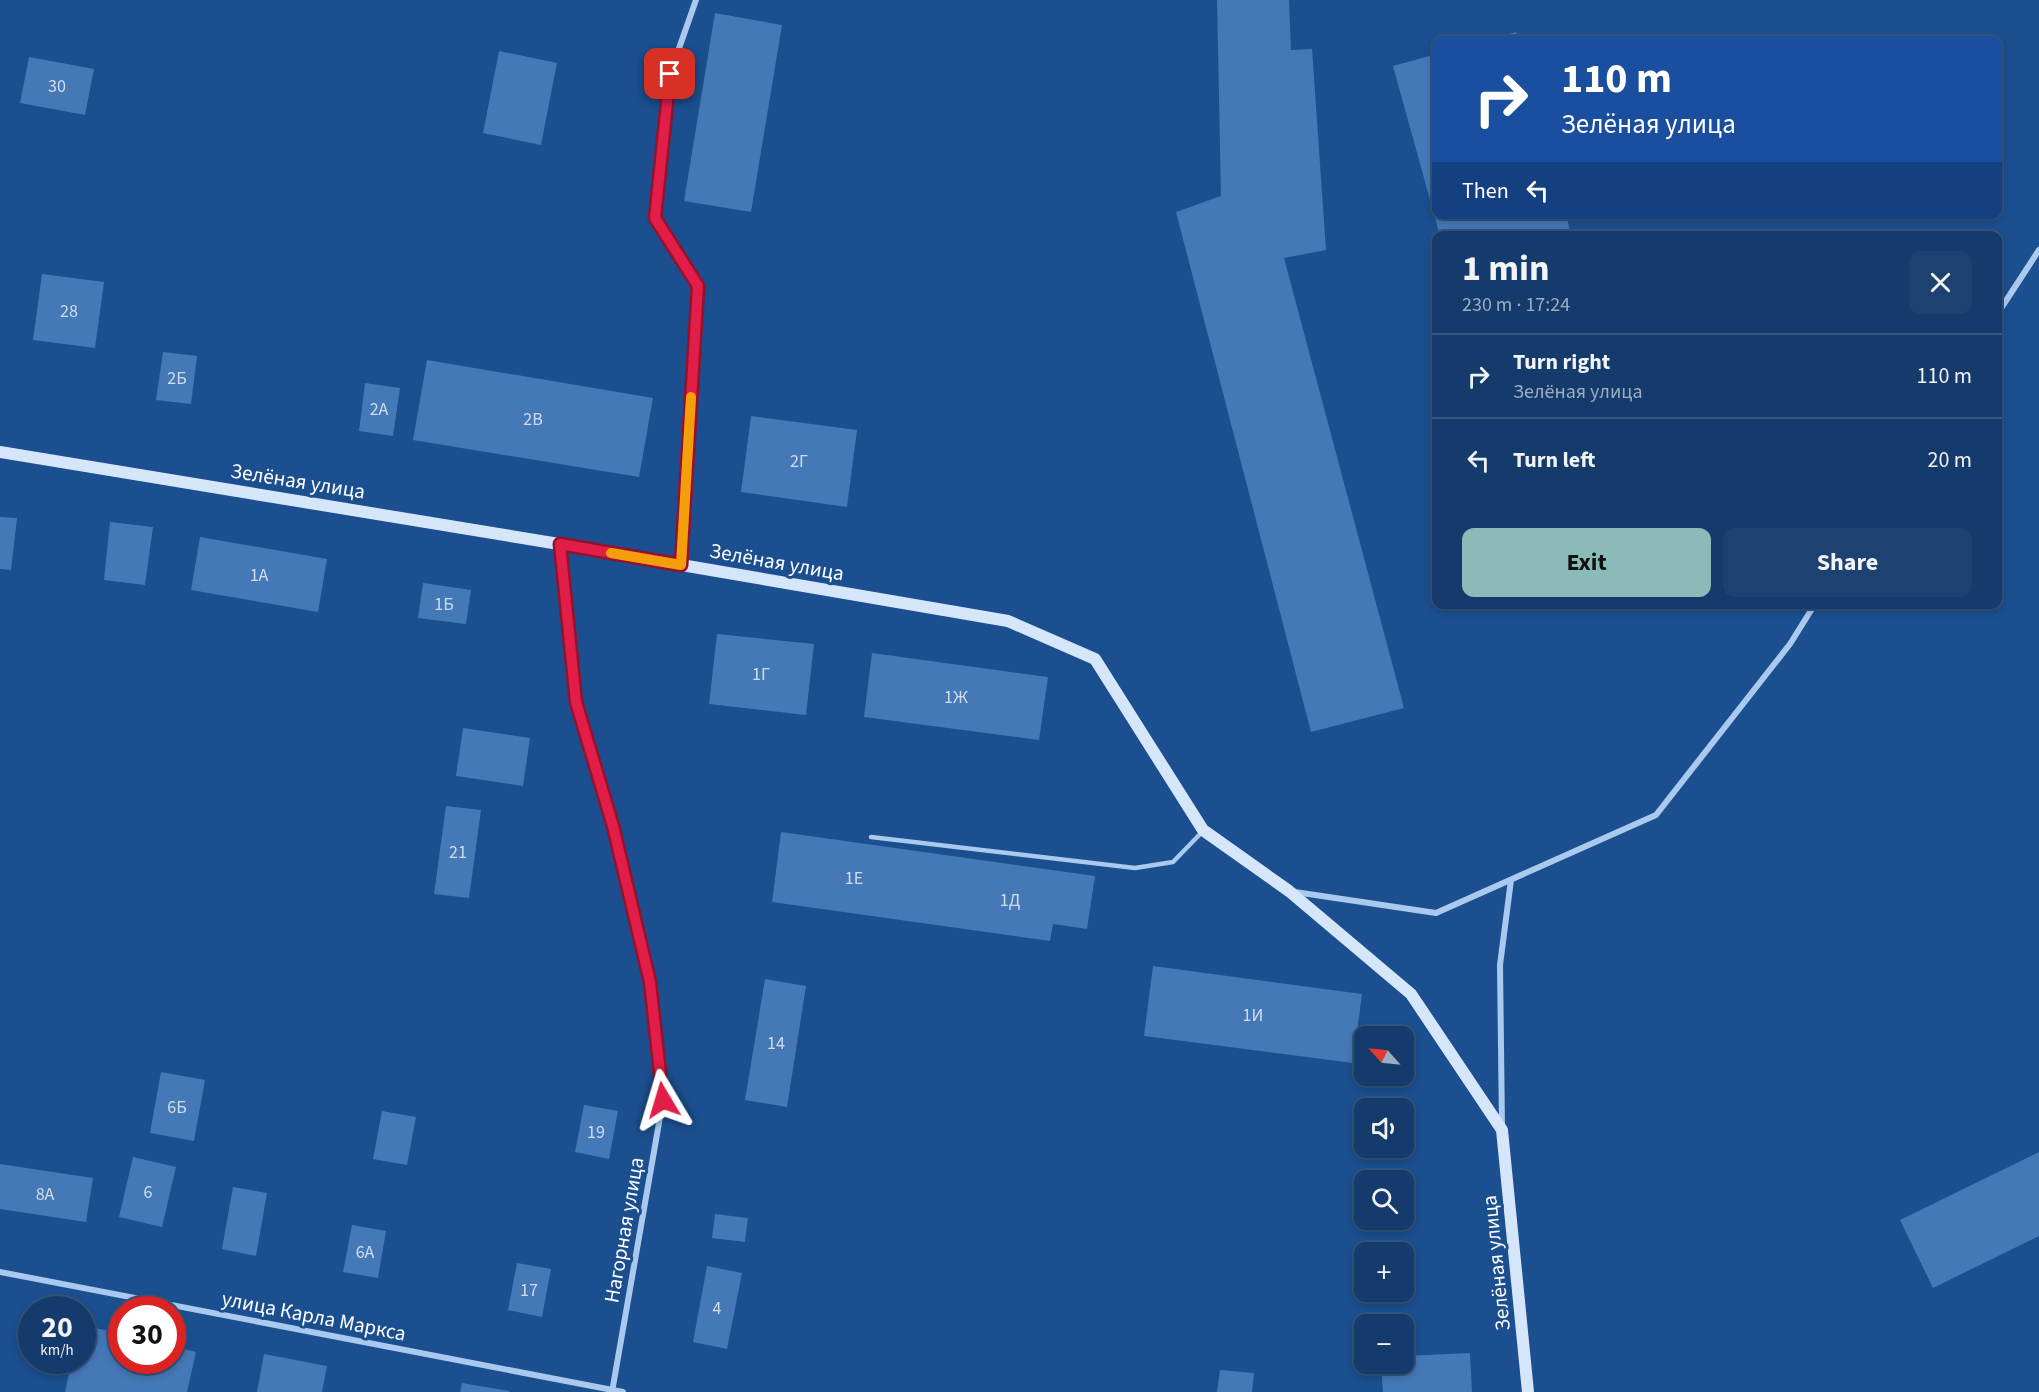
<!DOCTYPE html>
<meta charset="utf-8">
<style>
body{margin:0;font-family:"Source Sans 3",sans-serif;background:#1d4271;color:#f1f3f6;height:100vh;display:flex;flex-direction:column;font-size:22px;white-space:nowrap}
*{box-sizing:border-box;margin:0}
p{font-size:20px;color:#9dadc1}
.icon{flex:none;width:33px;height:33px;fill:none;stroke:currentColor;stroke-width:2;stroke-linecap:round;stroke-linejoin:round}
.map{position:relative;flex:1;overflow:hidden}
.details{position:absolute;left:1432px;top:231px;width:570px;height:378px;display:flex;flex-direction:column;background:#143b6b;border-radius:12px;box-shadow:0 3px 9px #0003,0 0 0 2px #33557e}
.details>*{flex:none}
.hud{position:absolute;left:1432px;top:36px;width:570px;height:183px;border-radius:12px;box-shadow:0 3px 9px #0003,0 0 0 2px #33557e;background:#1a4fa0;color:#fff;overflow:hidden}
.needle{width:39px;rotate:297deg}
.fabs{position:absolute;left:1354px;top:1026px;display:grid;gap:12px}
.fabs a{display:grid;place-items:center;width:60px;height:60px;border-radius:12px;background:#143b6b;box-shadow:0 3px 9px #0003,0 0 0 2px #33557e;font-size:30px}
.speed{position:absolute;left:18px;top:1296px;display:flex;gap:12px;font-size:30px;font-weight:700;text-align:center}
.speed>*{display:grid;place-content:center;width:78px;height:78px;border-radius:50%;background:#143b6b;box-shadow:0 3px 9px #0003,0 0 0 2px #33557e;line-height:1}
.speed small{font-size:15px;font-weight:400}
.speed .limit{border:9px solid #d22;background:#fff;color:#111}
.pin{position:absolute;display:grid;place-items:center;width:51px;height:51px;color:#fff;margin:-26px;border-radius:12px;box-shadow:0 3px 9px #0006}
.me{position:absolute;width:66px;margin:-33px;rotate:353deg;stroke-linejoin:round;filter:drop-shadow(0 0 4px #0008)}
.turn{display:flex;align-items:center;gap:21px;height:126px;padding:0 30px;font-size:27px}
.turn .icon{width:78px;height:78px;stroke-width:2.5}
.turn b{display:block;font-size:42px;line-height:51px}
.then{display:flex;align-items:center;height:57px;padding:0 30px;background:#0003;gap:12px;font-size:22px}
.round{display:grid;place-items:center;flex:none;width:63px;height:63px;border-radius:12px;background:#1d4271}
.headline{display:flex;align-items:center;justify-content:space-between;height:102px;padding:0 30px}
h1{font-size:36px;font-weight:700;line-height:45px}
.button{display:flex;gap:12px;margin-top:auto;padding:12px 30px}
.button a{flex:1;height:69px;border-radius:12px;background:#8bbbb9;color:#111;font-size:24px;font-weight:700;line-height:69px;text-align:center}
.button a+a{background:#1d4271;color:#f1f3f6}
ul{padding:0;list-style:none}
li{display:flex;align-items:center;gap:18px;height:84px;padding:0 30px;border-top:2px solid #33557e}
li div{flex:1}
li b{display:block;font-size:22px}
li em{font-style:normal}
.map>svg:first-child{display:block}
</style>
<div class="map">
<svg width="2039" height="1392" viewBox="0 0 2039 1392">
<rect width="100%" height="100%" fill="#1b4f8f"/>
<path fill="#4478b7" d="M1217,0H1289L1291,50L1312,49L1326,250L1284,258L1404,708L1311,732L1176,212L1221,196Z
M715,13L782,25L751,212L684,201Z
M1516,32L1518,40H1488Z
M499,51L557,63L541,145L483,133Z
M1437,54V214H1566L1571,236H1440L1393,66Z
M29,57L94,69L85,115L20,103Z
M42,274L104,282L95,348L33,340Z
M163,352L197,356L191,404L156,400Z
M427,360L653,398L639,477L413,440Z
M365,383L400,388L393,436L359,431Z
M751,416L857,430L847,507L741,492Z
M0,517L17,518L11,570L0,569Z
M110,522L153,527L145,585L104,580Z
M200,537L327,559L318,612L191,590Z
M423,583L471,590L466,624L418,618Z
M717,634L814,644L806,715L709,704Z
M872,653L1048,677L1039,740L864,717Z
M463,728L530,738L523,786L456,776Z
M446,806L481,810L469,898L434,894Z
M781,832L1095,876L1087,929L1053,924L1050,941L772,902Z
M1153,966L1362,994L1353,1063L1144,1036Z
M765,979L806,986L787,1107L745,1100Z
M161,1072L205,1080L194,1141L150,1133Z
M584,1105L618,1111L609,1159L575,1152Z
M382,1111L416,1117L407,1165L373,1159Z
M2039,1152V1236L1933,1288L1900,1220Z
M133,1157L176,1167L162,1227L119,1217Z
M0,1164L93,1178L86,1222L0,1209Z
M233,1187L267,1193L256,1256L222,1249Z
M715,1214L748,1218L745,1242L712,1238Z
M352,1225L386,1231L378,1278L343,1272Z
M517,1263L551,1269L542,1317L508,1310Z
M707,1266L742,1273L727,1349L693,1342Z
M82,1325L122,1334V1360H172V1346L196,1352L187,1392H65L72,1360H82Z
M1470,1353L1472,1392H1383L1381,1364H1404V1356Z
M264,1354L327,1366L322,1392H257Z
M1220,1370L1254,1373L1252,1392H1217Z
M462,1383L509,1391V1392H460Z"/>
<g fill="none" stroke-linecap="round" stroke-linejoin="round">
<path stroke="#a9c9ee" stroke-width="4.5" d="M871,837L1135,868L1173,862L1203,831"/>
<path stroke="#a9c9ee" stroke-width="6" d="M1998,313L2039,250
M560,544L576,702L613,826L650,982L663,1100L612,1392
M681,565L698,286L655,218L670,74L696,0
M1295,892L1436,913L1656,815L1790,644L1815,604
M1502,1127L1500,965L1511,880
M0,1272L623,1392"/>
<path stroke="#d6e6fa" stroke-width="12" d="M0,452L559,544L1008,621L1095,659L1203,830L1289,891L1411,994L1502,1130L1528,1392"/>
</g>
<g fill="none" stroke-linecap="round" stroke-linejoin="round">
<g stroke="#92132f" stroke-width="15">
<path id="route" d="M663,1100L650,982L613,826L576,702L560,544L681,565L698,286L655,218L670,74"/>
</g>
<use href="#route" stroke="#e11d48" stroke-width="10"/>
<path stroke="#f59e0b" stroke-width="10" d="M611,553L681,565L691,397"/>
</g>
<g text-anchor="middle" stroke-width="6" stroke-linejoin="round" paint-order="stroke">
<g font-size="18" fill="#d0dded">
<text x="57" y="92">30</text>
<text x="69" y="317">28</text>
<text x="177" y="384">2Б</text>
<text x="379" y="415">2А</text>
<text x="533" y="425">2В</text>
<text x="799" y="467">2Г</text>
<text x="259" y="581">1А</text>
<text x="444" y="610">1Б</text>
<text x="761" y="680">1Г</text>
<text x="956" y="703">1Ж</text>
<text x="458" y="858">21</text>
<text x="854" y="884">1Е</text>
<text x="1010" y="906">1Д</text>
<text x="1253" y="1021">1И</text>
<text x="776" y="1049">14</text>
<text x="177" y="1113">6Б</text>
<text x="596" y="1138">19</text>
<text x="148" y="1198">6</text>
<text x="45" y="1200">8А</text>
<text x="365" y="1258">6А</text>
<text x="529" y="1296">17</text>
<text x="717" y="1314">4</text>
</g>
<g font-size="21" fill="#fff" stroke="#1b4f8f">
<text transform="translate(298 481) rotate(9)" y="7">Зелёная улица</text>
<text transform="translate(777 562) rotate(10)" y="7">Зелёная улица</text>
<text transform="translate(624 1230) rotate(-80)" y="7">Нагорная улица</text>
<text transform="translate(1496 1263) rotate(-96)" y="7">Зелёная улица</text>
<text transform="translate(314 1316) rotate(11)" y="7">улица Карла Маркса</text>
</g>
</g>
</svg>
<div class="fabs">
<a><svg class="needle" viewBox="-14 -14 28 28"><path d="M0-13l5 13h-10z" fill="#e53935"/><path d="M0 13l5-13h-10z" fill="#9dadc1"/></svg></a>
<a><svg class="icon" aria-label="sound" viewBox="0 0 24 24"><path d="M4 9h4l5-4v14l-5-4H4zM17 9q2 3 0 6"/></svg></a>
<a><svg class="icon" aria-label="search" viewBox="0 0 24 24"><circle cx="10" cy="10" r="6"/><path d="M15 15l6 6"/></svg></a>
<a>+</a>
<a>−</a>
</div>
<div class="speed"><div>20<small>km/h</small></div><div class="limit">30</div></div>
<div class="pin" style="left:670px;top:74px;background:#d93025"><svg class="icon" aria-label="arrive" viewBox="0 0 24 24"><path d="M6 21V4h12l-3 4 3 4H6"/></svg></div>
<svg class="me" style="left:663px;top:1100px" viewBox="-20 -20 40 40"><path d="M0-17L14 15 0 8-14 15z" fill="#e11d48" stroke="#fff" stroke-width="4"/></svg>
<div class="hud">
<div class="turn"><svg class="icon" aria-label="right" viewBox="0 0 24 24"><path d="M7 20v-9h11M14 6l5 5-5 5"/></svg><div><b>110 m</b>Зелёная улица</div></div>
<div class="then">Then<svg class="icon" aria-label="left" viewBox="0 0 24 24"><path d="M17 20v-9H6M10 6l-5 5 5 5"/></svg></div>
</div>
<section class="details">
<div class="headline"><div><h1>1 min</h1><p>230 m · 17:24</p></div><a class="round"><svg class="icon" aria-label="close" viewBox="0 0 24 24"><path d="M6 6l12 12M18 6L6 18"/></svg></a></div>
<ul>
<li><svg class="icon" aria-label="right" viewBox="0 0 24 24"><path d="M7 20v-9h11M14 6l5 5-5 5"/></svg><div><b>Turn right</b><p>Зелёная улица</p></div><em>110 m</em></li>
<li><svg class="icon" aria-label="left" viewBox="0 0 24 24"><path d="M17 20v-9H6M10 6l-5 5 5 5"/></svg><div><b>Turn left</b></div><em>20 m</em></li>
</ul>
<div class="button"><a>Exit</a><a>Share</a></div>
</section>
</div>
